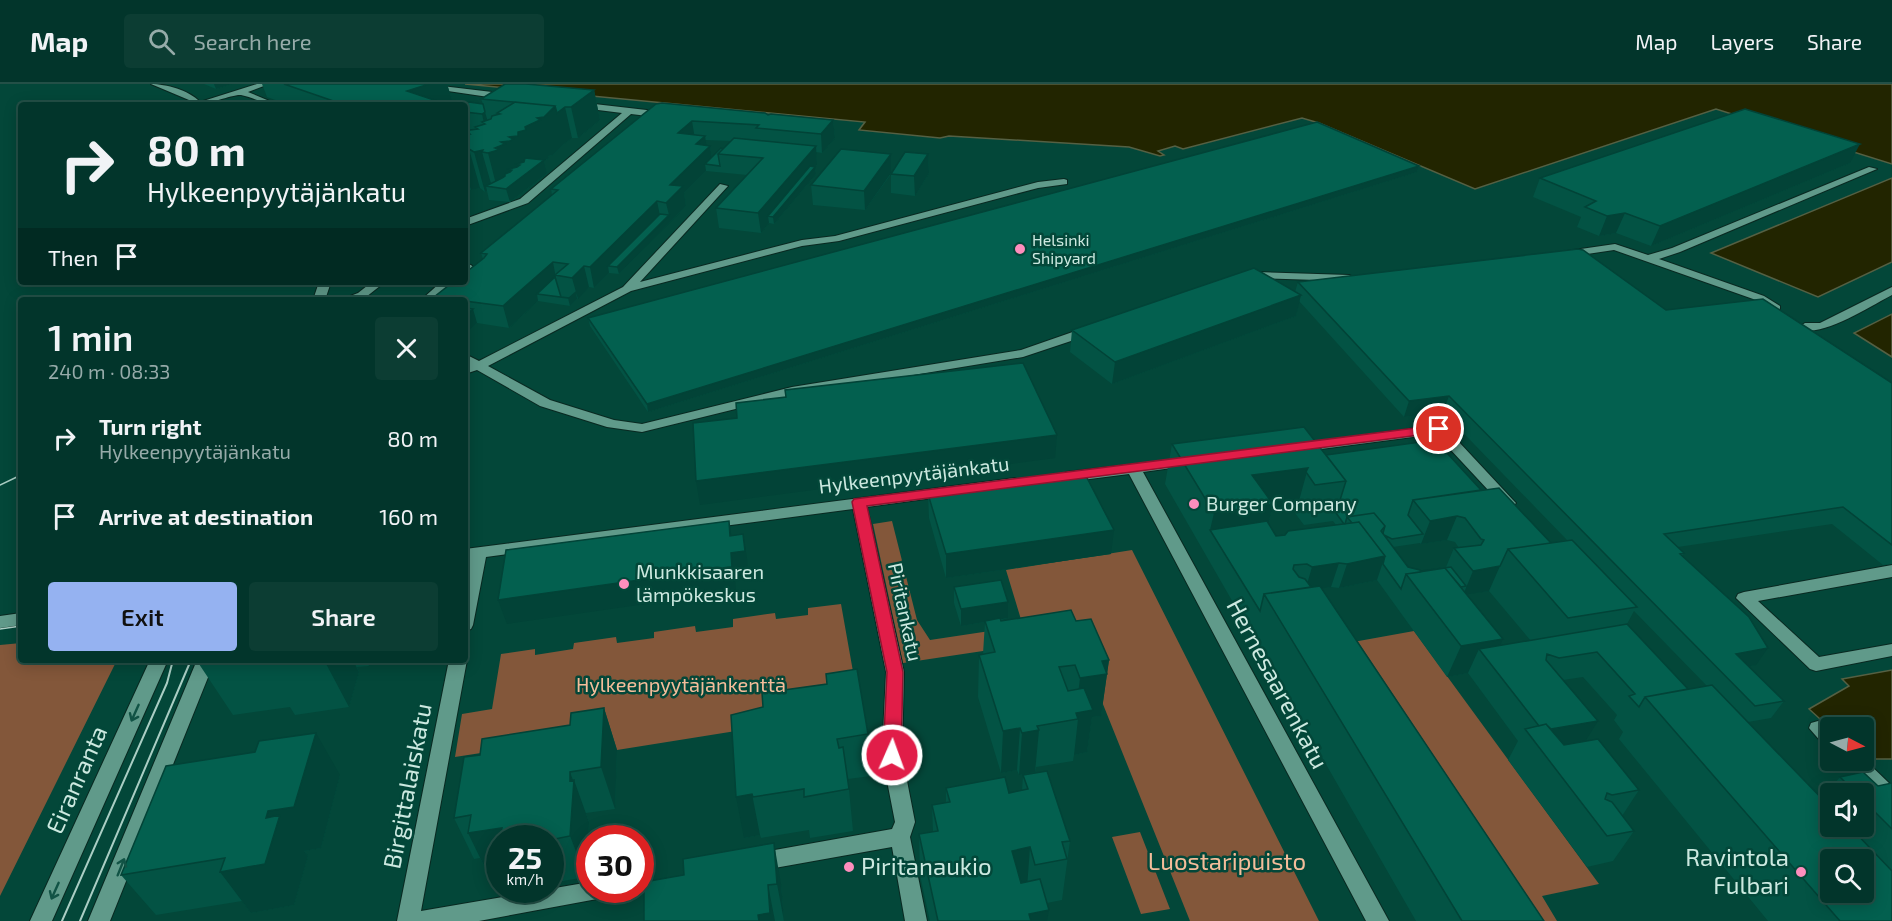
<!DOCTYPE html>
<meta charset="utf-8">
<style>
body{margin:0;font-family:"Exo 2",sans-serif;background:#0c3d33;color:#f1f3f6;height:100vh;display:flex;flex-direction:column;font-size:22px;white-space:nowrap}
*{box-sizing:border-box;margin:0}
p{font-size:20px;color:#96aba9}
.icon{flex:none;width:33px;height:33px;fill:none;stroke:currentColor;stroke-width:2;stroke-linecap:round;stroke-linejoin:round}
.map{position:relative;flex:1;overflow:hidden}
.drawer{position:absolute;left:18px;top:213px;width:450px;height:366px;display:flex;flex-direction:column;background:#02352b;border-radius:6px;box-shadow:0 3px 15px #0003,0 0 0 2px #235047}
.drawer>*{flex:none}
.top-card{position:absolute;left:18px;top:18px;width:450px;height:183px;border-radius:6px;box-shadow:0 3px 15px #0003,0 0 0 2px #235047;background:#02352b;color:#f1f3f6;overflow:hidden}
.needle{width:39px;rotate:96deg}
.controls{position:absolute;left:1820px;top:633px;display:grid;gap:12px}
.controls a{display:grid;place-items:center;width:54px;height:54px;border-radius:6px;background:#02352b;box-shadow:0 3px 15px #0003,0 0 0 2px #235047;font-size:30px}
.speed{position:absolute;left:486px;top:741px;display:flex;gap:12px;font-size:30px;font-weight:700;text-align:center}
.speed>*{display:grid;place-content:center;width:78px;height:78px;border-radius:50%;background:#02352b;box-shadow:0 3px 15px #0003,0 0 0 2px #235047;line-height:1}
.speed small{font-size:15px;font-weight:400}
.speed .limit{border:9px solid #d22;background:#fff;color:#111}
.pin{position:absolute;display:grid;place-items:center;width:51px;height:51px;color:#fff;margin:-26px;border:3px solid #fff;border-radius:50%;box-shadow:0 2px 6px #0007}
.me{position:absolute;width:66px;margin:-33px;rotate:2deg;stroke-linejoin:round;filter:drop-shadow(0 0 4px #0008)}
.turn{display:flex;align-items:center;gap:21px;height:126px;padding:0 30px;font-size:27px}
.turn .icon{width:78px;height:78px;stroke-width:2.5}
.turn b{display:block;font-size:42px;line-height:51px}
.then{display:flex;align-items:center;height:57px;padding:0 30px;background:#0003;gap:12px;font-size:22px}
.round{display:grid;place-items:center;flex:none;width:63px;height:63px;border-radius:6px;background:#0c3d33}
.headline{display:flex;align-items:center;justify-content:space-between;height:102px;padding:0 30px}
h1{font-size:36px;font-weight:600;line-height:45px}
.button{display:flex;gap:12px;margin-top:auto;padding:12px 30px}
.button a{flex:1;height:69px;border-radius:6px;background:#95b2f1;color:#111;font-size:24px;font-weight:600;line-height:69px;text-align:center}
.button a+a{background:#0c3d33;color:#f1f3f6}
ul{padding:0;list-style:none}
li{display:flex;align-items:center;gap:18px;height:78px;padding:0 30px}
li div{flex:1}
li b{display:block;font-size:22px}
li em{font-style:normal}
header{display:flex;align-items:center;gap:36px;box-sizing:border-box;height:84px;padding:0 30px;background:#02352b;border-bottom:2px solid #235047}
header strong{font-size:28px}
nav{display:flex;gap:33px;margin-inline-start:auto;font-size:21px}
.search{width:420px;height:54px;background:#0c3d33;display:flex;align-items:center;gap:15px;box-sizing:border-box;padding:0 21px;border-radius:6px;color:#96aba9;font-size:22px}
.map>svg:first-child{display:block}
</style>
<header>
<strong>Map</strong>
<div class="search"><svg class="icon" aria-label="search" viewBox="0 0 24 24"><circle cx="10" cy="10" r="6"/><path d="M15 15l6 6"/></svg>Search here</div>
<nav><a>Map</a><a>Layers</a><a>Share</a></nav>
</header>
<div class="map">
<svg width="1892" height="837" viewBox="0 0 1892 837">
<rect width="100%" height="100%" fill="#034739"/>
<path fill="#83573a" d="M892,437L917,536L930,556L1023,542L1006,486L1132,466L1319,837H1190L1076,553L903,579L873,440Z
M841,520L860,627L592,670V652L455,673L462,630L492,625L501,570L535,565V571L573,565L574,559L616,553L617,559L654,554V548L695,542L696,548L733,543V535L775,529L776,535L808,531V524Z
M1414,547L1599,800L1542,812L1557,837H1522L1342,560Z
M21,559V576H117L0,812V561Z
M1140,748L1170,825L1141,830L1112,753Z"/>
<path fill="#222500" stroke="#556043" stroke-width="1.5" d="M465,0H1892V80L1716,25L1475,105L1319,39L1302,34L1183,65L1175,62L1158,67L1164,71L1160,72L1129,63L949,52L940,54L859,46L865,38Z
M1892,94V178L1818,213L1711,169Z
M1892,230V273L1854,249Z
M1892,586V675H1863V644H1830L1809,625L1849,602L1842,595Z"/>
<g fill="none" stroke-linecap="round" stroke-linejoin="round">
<g stroke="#092921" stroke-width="2">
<path id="minor" d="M151,0C166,0 189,6 200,18L257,0H269L248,8L279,21C265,21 255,14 241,11C233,10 208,21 193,21L189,16Z
M425,0L509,10L513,13L509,16L441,6Z
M577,18L664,28L668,31L664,34L631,30L528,119L465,142V135L520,115L622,29L574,23V19Z
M1869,83L1877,85L1680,168L1659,175L1764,212L1780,222V228H1772L1756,216L1614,166L1567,173L1562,170L1567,167L1615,160L1648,171L1672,164Z
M1064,95L1067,96V100L1038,104L839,157L802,162L631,207L488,282L550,316L614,336L642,340L792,303L1021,266L1087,243L1091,242L1097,246L1095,249L1023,273L792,311L642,348L607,343L540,322L477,286L465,290V282L468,281L465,279V270L479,277L623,203L720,100L728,102L640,198L802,156L835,152L1038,98Z
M465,180L471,181L473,183L465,187Z
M1256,188L1349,191L1355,194L1349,197L1257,194L1248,197L1242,194Z
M319,198H331L325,216H313Z
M372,198H385L366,213L340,216L358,209Z
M441,198H454L434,216H421Z
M1892,203V211C1874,220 1816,258 1799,243L1805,239H1820Z
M1439,341L1444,342L1513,416L1516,419L1513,422H1503L1436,350L1298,368L1291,364L1298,360Z
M1188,374L1193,375L1195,378L1193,381L1143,388L1389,837H1366L1129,390L1066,398L1059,393L1066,388Z
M1015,394L1022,399L1020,402L867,423L904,588L902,671L915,738L910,753L927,837H905L892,763L758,787L751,785L748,778L751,771L758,769L892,745L895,738L882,671L886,588L853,425L486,473L473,541L471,545L465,547V498L470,475H465V465Z
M1892,481V493L1758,517L1819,573L1892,560V572L1816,587L1810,585L1736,514L1738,510L1744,508Z
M21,529V541L0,544V532Z
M465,573L467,576L421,827L590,798V806H610L608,813L479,837H397L449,576H465Z
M150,576H168L52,837H30Z
M197,576H215L110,837H88Z
M1818,637L1830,644V663L1823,660L1809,644L1811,639Z
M1863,674L1892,702V723L1885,721L1843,676H1863Z"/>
</g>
<use href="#minor" fill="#609a8a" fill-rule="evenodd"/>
<path stroke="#aacec4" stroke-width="1.5" d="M0,401L21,391
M0,545L21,542"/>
<path stroke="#aacec4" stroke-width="2" d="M62,837L167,599L173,576
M80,837L191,576"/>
</g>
<path fill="#035344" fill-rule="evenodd" d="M204,0H232L216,5Z
M262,0H447L452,16L444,19L449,21H289L267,13Z
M594,6L600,36L578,54H572L564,60L553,71L548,72L549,74L544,77L547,89L510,118L489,116L487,107L485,108L480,104L471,106L468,105V103L465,104V51L468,50L467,48L470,46L465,45V21L483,20L481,15Z
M656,20L768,31L833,36L835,54L822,69L816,68L817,81L815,83L816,90L774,140L769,139L761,149L719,144L716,124L747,91L706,87L684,109L686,122L619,190L609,189L594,204L589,203L570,222L538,217L509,244L477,239L465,251V216H435L434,213L483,175L481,169L552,111L551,105ZM705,56L731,57L712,74L710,62L706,61Z
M891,70V89L928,70L929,89L915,112L891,109V90L865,126L813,121L811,101Z
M1850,79L1651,162L1616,149L1599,152L1577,143L1581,133L1533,113L1540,94Z
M1419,82L1417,88L648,328L590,242L588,234Z
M1298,198L1666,226L1892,299V480L1883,481L1832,440L1678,463L1684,469L1682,472L1756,581L1748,582L1784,617L1771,634L1748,638L1822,714L1840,693L1878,702L1892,699V837H1768L1619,655L1623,648L1614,636L1617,631L1583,593L1563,596L1586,657L1639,706L1622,732L1634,747L1613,777L1587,783L1508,676L1518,657L1468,589L1447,593L1377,496L1339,504L1331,503L1322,504L1544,837H1416L1165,400L1172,360L1326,371L1481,406L1551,459L1567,456L1443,328L1404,333L1299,217L1296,232L1112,300L1070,268L1072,246L1295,208ZM1297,424L1295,429L1304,441L1333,437L1336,441L1276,452L1268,439L1271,428ZM1447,456L1455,458L1459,464H1454L1446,483L1421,487L1408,483L1393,463L1420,459L1421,460ZM1489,507L1531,557L1499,562L1466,510ZM1634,527L1707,602L1688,605L1627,540ZM1830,710H1863V742H1830Z
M928,410L1111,470L946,494L929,434Z
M954,503L1008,518V534L1001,536V537H1076L1109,576L1101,632L1092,633L1087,668L1074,671L1073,677L1036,683L1035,688L1019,691L1017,686L1001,689L978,613L979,571L983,570L985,538L961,542L954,519Z
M201,576H371L369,582L357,583L359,588L349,623L295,631L290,623L233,631L199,580Z
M826,590L868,650L871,692L848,695L853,747L810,754L809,746L761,754L760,751L744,754L763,623L827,600Z
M604,624L617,666L615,725L586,729L589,738L586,793L551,799L550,754H500V788L488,790L480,774L474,775L454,734L480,671L570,641Z
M340,691L321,764L304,767L308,772L294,821L251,829L242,817L156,831L121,791Z
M1023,691L1070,757L1062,816L1047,819V837H930L920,791L919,750L933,748L932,721L946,719V704L1009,709L1022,706Z
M684,791L781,800L784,837H644Z"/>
<path fill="#024337" d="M214,0H232L216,5Z
M429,0H447L452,16L439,21L407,7Z
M594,6L600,36L578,54L571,23Z
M555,22L565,23L572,54L564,60L553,71L548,72L549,74L544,77L547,89L510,118L506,105L497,104L488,69L501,58L518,48L537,34Z
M485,28L490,45L484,39L482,30Z
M833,36L835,54L822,69L821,50Z
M692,37L695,55L678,49Z
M705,52L707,65L710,62L713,81L705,80L706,87L684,109L686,122L619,190L617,183L669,131L666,119L670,101L696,60Z
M1860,60L1850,79L1651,162L1660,142Z
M816,62L817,81L815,83L816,90L774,140L773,133L768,132L769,139L761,149L758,129Z
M465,65H469L480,104L471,106L465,85Z
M483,66L482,68L492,103L486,102L487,107L485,108L474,68Z
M891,70V89L865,126L864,107Z
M928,70L929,89L915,112L914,92Z
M1419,82L1417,88L648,328L647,320Z
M465,93L468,103L465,104Z
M657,117L661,137L608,182L609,189L594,204L590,183Z
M1625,129L1616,149L1599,152L1607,132Z
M553,178L557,200L537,210L538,217L509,244L503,222Z
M584,182L589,203L578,215L572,194Z
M576,207L577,215L570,222L568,214Z
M1301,211L1296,232L1112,300L1115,278Z
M473,225L477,239L465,251V231Z
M1449,312L1443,328L1404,333L1409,317Z
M1057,351L1055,374L700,421L696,397Z
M1308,384L1297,424L1271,428L1263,461L1210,446L1214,429L1252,391Z
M1457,432L1447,456L1421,460L1430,437Z
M729,437L733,461L743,450L747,474L748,491L735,493L736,507L507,540L498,516L730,452Z
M1114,446L1111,470L946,494V470Z
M1385,472L1377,496L1339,504L1347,480Z
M1339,479L1331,503L1305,507L1312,483Z
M1500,482L1489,507L1463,511L1473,487Z
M1008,518V534L961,542V525Z
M1503,555L1491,580L1479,565L1468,589L1447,593L1461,562Z
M1768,564L1756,581L1724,587L1736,570Z
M324,576H353L359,588L349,623Z
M367,576H371L369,582Z
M1109,576L1101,632L1092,633L1087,668L1074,671L1078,635H1075L1080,594L1102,577Z
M604,624L617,666L615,725L601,683Z
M1598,637L1583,661L1544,669L1543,647Z
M1020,644L1017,686L1001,689L1003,647Z
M1039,646L1035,688L1019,691L1022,649Z
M316,649L340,691L321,764L304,767L308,772L294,821L251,829L220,788L268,727Z
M570,688L574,699V696L589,738L586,793L570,752Z
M752,710L760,751L744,754L736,713Z
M502,744H535L539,754H500V788L488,790L468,749Z
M774,759L781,800L784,837L777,800Z
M1030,763L1027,804L1009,808L1012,767Z
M768,801L775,837H759L758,831Z
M1049,826L1047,837H1028L1029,830Z"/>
<path fill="#03604f" stroke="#024337" stroke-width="1.5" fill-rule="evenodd" d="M284,0H429L407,7L449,21H345Z
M505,0H526L594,6L571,23H565L557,29L555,22L481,15Z
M469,18L483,20L485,28L482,30L465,28V21Z
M515,18L555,22L544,33L537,34L540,36L525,43L526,46L518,48V52L509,53L513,55L510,57L501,58L505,60L495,64L498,65L495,67L488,69L482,68L483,66L474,68L469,65H465V51L470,50L467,48L470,46L478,45L475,43L485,40L482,38L491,35L492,32L500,30L497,29Z
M662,19L765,29L768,31L771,30L833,36L821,50L756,44L759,41L692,37L678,49L705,52L696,60L710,62L670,101L683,102L666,119L657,117L590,183L584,182L572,194L555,191L568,180L553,178L503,222L465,217V216H456L434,213L453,198H465V189L484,174L487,170L481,169L558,106L551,105L656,20Z
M1745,25L1860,60L1660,142L1625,129L1607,132L1585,123L1596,117L1540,94Z
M1317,38L1419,82L647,320L588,234Z
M734,54L816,62L758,129L716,124L763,74L718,70Z
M721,64L723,65L718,70L720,82L705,80Z
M841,65L891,70L864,107L811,101Z
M905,68L928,70L914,92L891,90Z
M525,74L544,76L506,105L486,102L502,94L505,92V90L510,88L512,86L509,85L517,83L520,81L517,80L524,78Z
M810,82L815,83L773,133L768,132Z
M660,130L669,131L617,183L608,182Z
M1578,165L1583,166L1666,226L1763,215L1892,299V461L1843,423L1664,450L1684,469L1680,470L1749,533L1768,564L1736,570L1784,617L1755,622L1449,312L1409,317L1298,198Z
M1254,184L1301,211L1115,278L1072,246Z
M555,193L561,213L569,214H568L537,210Z
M465,224L473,225L465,231Z
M1023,279L1057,351L696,397L693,339L737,334L736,319L786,313L785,306Z
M1304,343L1346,397L1315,401L1306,388L1308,384L1252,391L1273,420L1214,429L1172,360Z
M1435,356L1481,406L1413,416L1408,431L1423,450L1392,455L1384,451L1383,449L1385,442L1374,429L1347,433L1345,440H1344L1336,429L1346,397L1326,371Z
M1085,390L1114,446L946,470L928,410Z
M1499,404L1551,459L1508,465L1500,482L1473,487L1454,464L1481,461L1484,456L1481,455L1465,434L1457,432L1430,437L1413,416Z
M1374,429L1385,442L1381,447L1408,483L1420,486L1421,488L1406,490L1401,505L1383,480L1385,472L1359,438L1352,439L1347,433Z
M729,437L730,452L743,450L745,467L731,469L732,483L498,516L506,466Z
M1267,437L1276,452L1285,451L1288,447L1359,438L1385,472L1347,480L1339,479L1312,483L1307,480L1294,481L1293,485L1299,493L1305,495L1311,503L1264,510L1260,527L1210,446Z
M1572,456L1637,523L1568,534L1508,465Z
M1451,483L1466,502L1461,503L1445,484L1421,487Z
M1445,484L1503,555L1461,562L1406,490Z
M1001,496L1008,518L961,525L954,503Z
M1320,502L1544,837H1462L1264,510Z
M1071,526L1076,537L1091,535L1109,576L1102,577L1107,590L1080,594L1075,581L1059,583L1068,607L1084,604L1093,626L1076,629L1078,635L1037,642L1039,646L1022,649L1020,644L1003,647L979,571L995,568L985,537L1000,534L1001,537Z
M1627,540L1688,605L1645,613L1639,623L1629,612L1635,610L1597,568L1559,574L1547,570L1546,576L1598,637L1551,645L1546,640L1539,642L1479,565Z
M201,576H228L199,580Z
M266,576H293L264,580Z
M857,585L868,650L837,655L839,664L843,663L849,705L804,713V705L753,713L752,710L736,713L731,631L763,623L762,609L827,600L826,590Z
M1712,601L1830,723V742H1849L1892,787V837H1840L1645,613ZM1830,776H1863V808H1830Z
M604,624L601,683L570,688V697L574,696L570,752L550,756V754H534L535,744L501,750L502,744L468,749L471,731L454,734L464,673L480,671L482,655L570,641L571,629Z
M1546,640L1564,661L1598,655L1639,706L1612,711L1607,709L1605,715L1612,718L1634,747L1607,752L1525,645Z
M316,649L294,723L268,727L266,734L280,731L265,780L220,788L225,774L121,791L166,682L255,668L259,657Z
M1047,687L1070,757L1062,758L1067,775L1035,781L1030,763L1012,767L1021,799L1040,795L1049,826L1029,830L1031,837H938L919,750L938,747L932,721L950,718L946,704L1005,693L1009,709L1028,705L1023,691Z
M1863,688L1878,702L1892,699V745L1863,716V710H1857L1840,693Z
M774,759L777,800L768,801L770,829L758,831L759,837H644V798L684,791L683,775Z"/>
<defs><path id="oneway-shaft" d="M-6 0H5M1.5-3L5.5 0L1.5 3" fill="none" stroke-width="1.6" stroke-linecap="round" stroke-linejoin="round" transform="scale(1.5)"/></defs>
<g stroke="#115345">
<use href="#oneway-shaft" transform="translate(135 629) rotate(114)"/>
<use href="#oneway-shaft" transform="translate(121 783) rotate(-68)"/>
<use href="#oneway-shaft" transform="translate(55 807) rotate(114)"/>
</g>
<path fill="#e11d48" stroke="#92132f" stroke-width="1.5" d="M1439,341L1443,342L1445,345L1443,348L867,422L903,588L901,671L898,676L892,678L886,676L883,671L887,588L852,418L854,415Z"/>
<g fill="#fe8ebd" stroke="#034739" stroke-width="2">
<circle cx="1020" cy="165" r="6"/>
<circle cx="1194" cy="420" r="6"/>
<circle cx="624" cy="500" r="6"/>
<circle cx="849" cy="783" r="6"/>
<circle cx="1801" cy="788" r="6"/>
</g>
<g text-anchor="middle" stroke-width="5" stroke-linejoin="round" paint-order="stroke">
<g font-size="16" fill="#cce9e0" stroke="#034739" text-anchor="start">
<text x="1032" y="162">Helsinki<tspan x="1032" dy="18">Shipyard</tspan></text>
</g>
<g font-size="20" fill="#cce9e0" stroke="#034739">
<text transform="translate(914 391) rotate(-7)" y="7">Hylkeenpyytäjänkatu</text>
<text transform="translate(905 528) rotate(78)" y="7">Piritankatu</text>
</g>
<g font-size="20" fill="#cce9e0" stroke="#034739" text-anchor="start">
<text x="1206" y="427">Burger Company</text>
<text x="636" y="495">Munkkisaaren<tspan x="636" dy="23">lämpökeskus</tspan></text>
</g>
<g font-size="20" fill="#f4bd9a" stroke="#034739">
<text x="681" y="608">Hylkeenpyytäjänkenttä</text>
</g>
<g font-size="24" fill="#cce9e0" stroke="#034739">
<text transform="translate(1277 600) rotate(62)" y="8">Hernesaarenkatu</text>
<text transform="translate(77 696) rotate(-66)" y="8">Eiranranta</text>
<text transform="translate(408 702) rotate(-79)" y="8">Birgittalaiskatu</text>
</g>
<g font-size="24" fill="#cce9e0" stroke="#034739" text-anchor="end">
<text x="1789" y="782">Ravintola<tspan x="1789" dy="28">Fulbari</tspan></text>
<text x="861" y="791" text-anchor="start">Piritanaukio</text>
</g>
<g font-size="24" fill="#f4bd9a" stroke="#034739">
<text x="1227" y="786">Luostaripuisto</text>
</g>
</g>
</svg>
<div class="controls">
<a><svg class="needle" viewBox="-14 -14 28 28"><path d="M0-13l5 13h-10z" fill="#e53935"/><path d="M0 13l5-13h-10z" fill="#96aba9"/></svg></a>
<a><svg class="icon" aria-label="sound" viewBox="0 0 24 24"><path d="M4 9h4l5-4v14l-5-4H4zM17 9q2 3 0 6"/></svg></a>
<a><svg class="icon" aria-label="search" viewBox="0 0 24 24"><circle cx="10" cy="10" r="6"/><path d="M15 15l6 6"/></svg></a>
</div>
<div class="speed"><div>25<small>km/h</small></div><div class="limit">30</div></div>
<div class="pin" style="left:1439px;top:345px;background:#d93025"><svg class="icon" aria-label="arrive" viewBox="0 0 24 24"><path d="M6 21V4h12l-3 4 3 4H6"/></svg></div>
<svg class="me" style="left:892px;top:671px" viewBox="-20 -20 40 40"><circle r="17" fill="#e11d48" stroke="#fff" stroke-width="3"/><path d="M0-11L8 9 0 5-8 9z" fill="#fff"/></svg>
<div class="top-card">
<div class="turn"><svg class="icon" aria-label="right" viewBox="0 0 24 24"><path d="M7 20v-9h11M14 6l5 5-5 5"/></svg><div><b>80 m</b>Hylkeenpyytäjänkatu</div></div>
<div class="then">Then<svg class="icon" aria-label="arrive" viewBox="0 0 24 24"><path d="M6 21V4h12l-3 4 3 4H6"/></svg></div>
</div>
<section class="drawer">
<div class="headline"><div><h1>1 min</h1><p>240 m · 08:33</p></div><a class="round"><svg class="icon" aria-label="close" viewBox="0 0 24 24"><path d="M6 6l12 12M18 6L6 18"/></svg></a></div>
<ul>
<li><svg class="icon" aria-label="right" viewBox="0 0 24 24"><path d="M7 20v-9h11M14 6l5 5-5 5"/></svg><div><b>Turn right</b><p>Hylkeenpyytäjänkatu</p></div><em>80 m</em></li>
<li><svg class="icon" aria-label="arrive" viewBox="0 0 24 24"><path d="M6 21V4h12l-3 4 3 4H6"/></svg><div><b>Arrive at destination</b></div><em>160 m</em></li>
</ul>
<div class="button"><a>Exit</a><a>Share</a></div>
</section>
</div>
